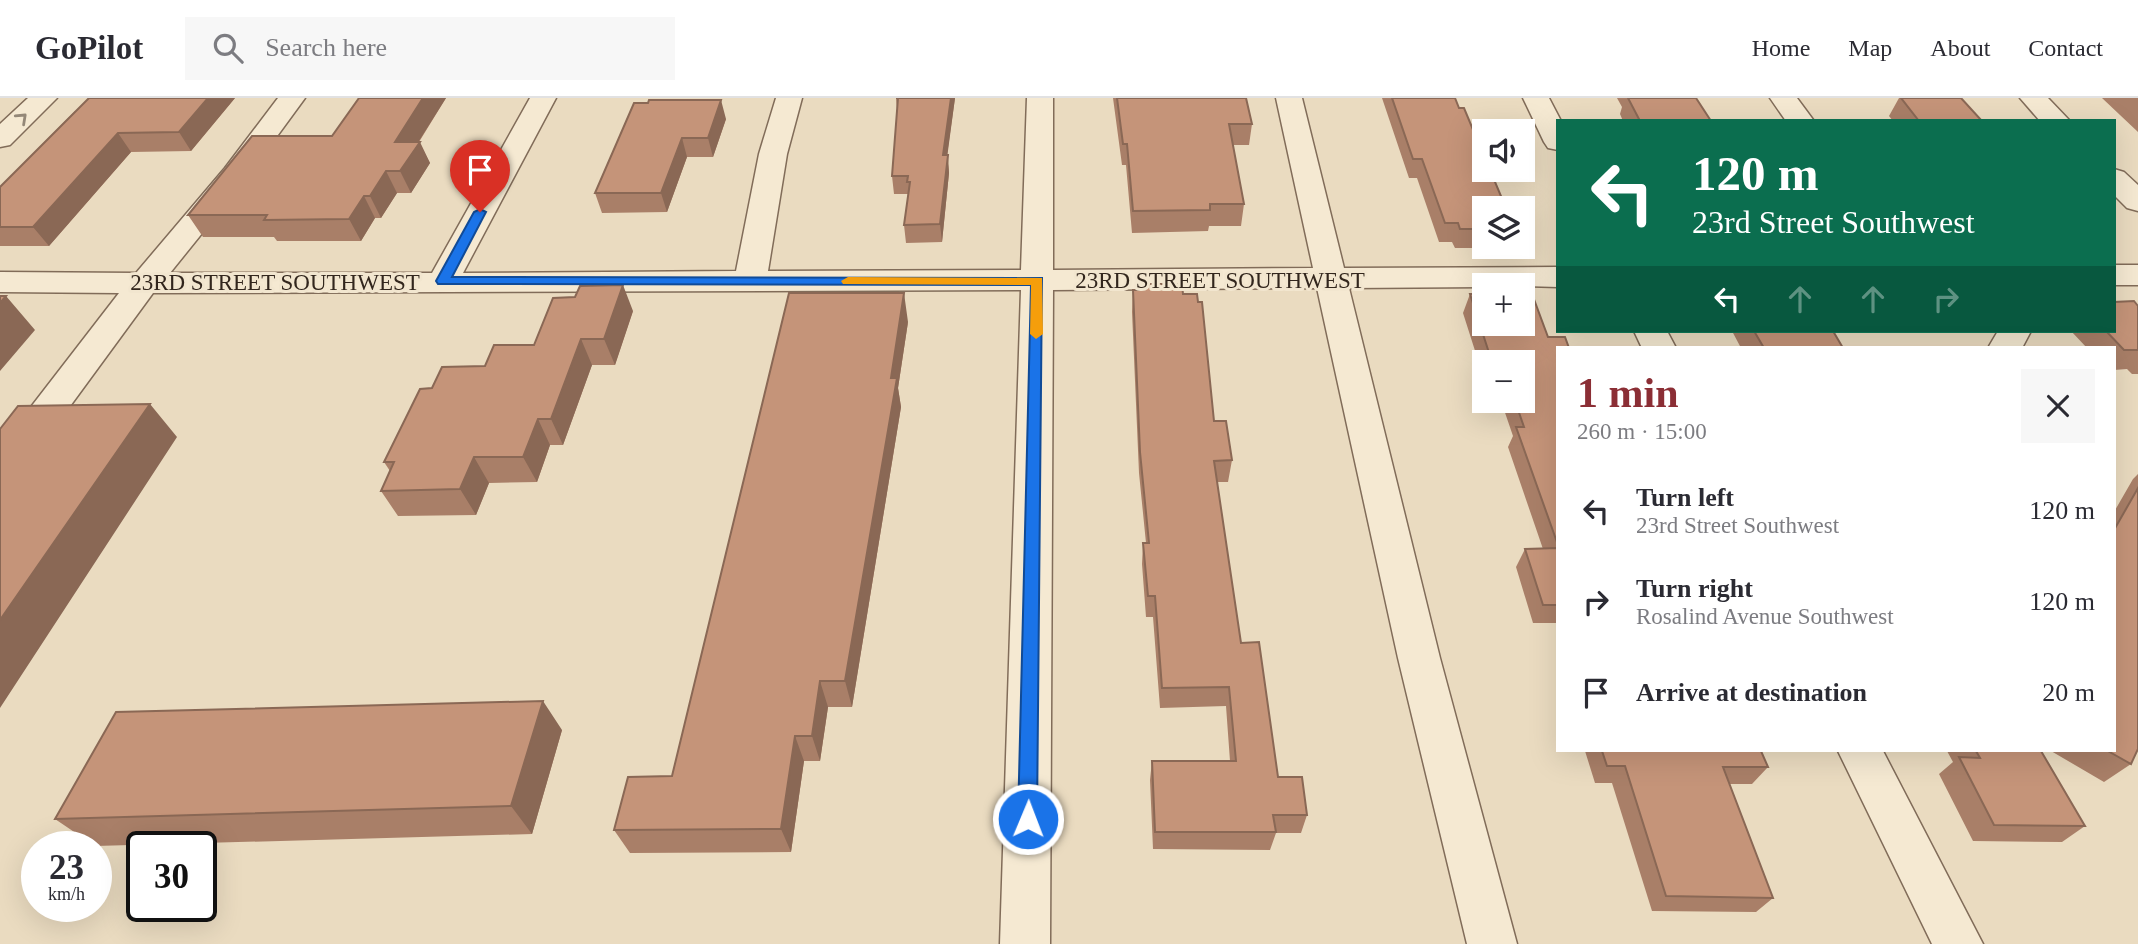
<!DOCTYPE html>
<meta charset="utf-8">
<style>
body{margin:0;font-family:"Times New Roman",serif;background:#f7f7f7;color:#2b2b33;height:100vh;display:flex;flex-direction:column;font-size:26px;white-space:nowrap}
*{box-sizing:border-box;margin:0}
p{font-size:23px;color:#7c7c81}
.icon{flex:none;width:38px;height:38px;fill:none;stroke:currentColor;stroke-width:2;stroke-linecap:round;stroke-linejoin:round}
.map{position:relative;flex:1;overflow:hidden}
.details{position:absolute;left:1556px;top:248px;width:560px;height:406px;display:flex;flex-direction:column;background:#fff;border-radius:0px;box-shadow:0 7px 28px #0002}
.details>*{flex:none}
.banner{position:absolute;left:1556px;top:21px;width:560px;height:214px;border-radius:0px;box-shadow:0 7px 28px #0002;background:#0b6e4f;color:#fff;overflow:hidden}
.fabs{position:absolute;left:1472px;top:21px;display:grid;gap:14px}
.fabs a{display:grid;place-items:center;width:63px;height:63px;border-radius:0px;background:#fff;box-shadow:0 7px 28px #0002;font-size:35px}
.speed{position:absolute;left:21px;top:733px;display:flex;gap:14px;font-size:35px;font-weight:700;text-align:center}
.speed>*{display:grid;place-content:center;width:91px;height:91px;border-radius:50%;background:#fff;box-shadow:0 7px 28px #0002;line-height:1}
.speed small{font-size:18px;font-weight:400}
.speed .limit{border:4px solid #111;border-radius:10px;background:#fff;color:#111}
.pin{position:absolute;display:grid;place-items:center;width:60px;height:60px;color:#fff;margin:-72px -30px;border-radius:50% 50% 50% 0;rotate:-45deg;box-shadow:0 0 7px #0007}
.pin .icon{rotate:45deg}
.me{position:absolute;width:77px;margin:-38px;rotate:1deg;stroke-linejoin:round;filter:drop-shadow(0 0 5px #0008)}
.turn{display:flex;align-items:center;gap:24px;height:147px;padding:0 21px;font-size:32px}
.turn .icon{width:91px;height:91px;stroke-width:2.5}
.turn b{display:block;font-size:49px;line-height:60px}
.lanes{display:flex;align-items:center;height:66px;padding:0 21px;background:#0003;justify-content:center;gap:35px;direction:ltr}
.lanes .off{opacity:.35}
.round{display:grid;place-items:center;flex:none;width:74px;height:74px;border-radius:0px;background:#f7f7f7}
.overview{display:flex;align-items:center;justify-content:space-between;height:119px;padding:0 21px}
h1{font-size:42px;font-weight:600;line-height:52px;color:#8b2e35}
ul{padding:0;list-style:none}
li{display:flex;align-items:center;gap:21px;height:91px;padding:0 21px}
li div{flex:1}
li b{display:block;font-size:26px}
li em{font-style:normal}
header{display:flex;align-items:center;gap:42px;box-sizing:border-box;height:98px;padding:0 35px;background:#fff;border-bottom:2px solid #e1e1e2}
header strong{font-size:33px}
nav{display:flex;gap:38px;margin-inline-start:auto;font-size:24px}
.search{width:490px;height:63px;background:#f7f7f7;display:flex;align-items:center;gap:18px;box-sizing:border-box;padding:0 24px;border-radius:0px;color:#7c7c81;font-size:26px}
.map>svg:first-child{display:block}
</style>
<header>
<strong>GoPilot</strong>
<div class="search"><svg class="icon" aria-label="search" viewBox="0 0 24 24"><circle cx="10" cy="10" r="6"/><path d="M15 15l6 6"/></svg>Search here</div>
<nav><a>Home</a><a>Map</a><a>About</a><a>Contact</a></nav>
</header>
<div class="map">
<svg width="2138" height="846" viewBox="0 0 2138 846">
<rect width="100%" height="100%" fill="#eadbc0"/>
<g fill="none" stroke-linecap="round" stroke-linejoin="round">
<g stroke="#816c59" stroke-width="3">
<path id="minor" d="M28,0H57L10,47L0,49V26Z
M278,0H305L245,82L170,175H432L530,0H556L463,175L736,173L759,56L776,0H802L787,56L768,173L1021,172L1027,0H1053V172L1313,170L1276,0H1302L1344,170L1558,169V189L1484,187V189L1349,190L1440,560L1517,846H1467L1398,560L1317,190L1053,192L1050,846H1000L1021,192L153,195L13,386L0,390V349L119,195L0,194V174L136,175L225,70Z
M1523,0H1549L1561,23H1558V52L1548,50L1544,44Z
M1770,0H1797L1814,23H1786Z
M2020,0H2048L2070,23H2040Z
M2114,71L2124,74L2138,87V113L2127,110L2114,97Z
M2114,167H2138V187H2114Z
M1634,233H1667L1676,250H1642Z
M1998,233H2031L2022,250H1988Z
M1838,653H1883L1983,846H1932Z"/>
</g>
<use href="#minor" fill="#f5e9d2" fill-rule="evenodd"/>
</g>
<path fill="#a97f68" d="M235,0L191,53L131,54L49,148H0V89L75,13Z
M359,0H446L419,44L430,65L411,95H397L381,120H375L361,143H277L274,139H203L188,117L332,38Z
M896,0H955L947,57L949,75L942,144L906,145L904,127L908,96H894L892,78L897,11Z
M1113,0H1246L1252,26L1249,47H1233L1244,106L1241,128H1209L1208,133L1132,135L1126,67H1122Z
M1382,0H1455L1484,110V149H1509L1508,150H1455L1452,144H1439L1417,80H1409Z
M1617,0H1696L1711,23H1623L1620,16L1622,9Z
M1899,0H1961L1982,23H1893L1889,18Z
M2102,0H2138V34Z
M634,5L726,21L713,59H687L667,114L602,115L595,95Z
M1133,192L1183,196L1214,323L1232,362L1228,384H1217L1241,545L1278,679L1307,717L1301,735H1276L1270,752L1153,751L1150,682L1152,663H1230L1226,608L1160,610L1153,519H1146L1142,466L1143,445H1146L1139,375L1132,214Z
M1470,196L1548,239L1558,250V525H1533L1516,469L1525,451H1543L1508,349L1513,338L1501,303H1522V264H1484V281L1463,215Z
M2138,208V276H2132L2127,271L2114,272V250H2087L2071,233H2114Z
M633,213L615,267H592L563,347H550L537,384L489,385L476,417L398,418L381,393L390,373L384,364L432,290L534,247Z
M908,224L898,290L901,309L852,609H828L820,663H804L791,754L630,755L614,732L672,678Z
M1732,233H1833L1843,250H1741Z
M2138,376V651L2131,666L2104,684L2051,653H2114V414L2133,381Z
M562,632L532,736L95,748L55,721Z
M1585,653H1761L1768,669L1752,686H1729L1773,800L1756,814L1652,813L1612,685H1595Z
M1947,653H2041L2085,728L2062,744L1973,743L1939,676L1953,664Z"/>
<path fill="#8a6855" d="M208,0H235L191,53L179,34Z
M423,0H446L405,65L395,44Z
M951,0H955L945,75L943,57Z
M721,2L726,21L713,59L708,40Z
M118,35L131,54L49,148L33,129Z
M682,40L687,59L667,114L661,95Z
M420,44L430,65L411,95L400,73Z
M948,57L949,75L942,144L940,126Z
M386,73L397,95L381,120L370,98Z
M364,98L375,120L361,143L349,121Z
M623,187L633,213L615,267L604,241Z
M904,195L908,224L898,290L901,309L852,609L845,583Z
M6,198L35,232L0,273V205Z
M581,241L592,267L563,347L551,321Z
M150,306L177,339L0,610V522Z
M538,321L550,347L537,384L523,359Z
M474,359L489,385L476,417L460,391Z
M820,583L828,609L820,663L812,638Z
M543,603L562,632L532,736L511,708Z
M795,638L804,663L791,754L781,731Z"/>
<path fill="#c59479" stroke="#8a6855" stroke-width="2" d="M89,0H208L179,34L118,35L33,129H0V89Z
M359,0H423L395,44H420L400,73H386L370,98H364L349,121L264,122L267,117H188L252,38H332Z
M896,0H951L943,57H948L940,126L904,127L910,84H907L908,78H892L898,0Z
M1117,0H1246L1252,26H1229L1244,106H1210V112L1133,113L1127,46H1123Z
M1392,0H1455L1459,10H1464L1484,58V72H1490L1506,110H1484V131H1460L1458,125H1445L1422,61H1413Z
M1628,0H1696L1711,23H1640Z
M1901,0H1961L1982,23H1919Z
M649,2H721L708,40H682L661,95H595L634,5H648Z
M1141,186H1182L1183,196H1197L1198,204H1202L1214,323H1226L1232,362L1214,363L1241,545L1259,544L1278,679H1302L1307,717H1273L1276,734H1155L1152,663H1236L1229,589L1162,590L1155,498H1148L1143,445H1149L1140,354L1133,192H1139Z
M623,187L604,241H581L551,321H538L523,359H474L460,391L381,393L394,364H384L420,291L432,290L442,269L485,268L494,247H534L553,200L575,199L580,188Z
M789,195H904L891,280H897L845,583H820L812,638H795L781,731L614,732L628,679L672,678Z
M1470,196H1484V226H1522V196H1532L1548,239H1565L1569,250H1558V447L1516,329H1524L1515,303H1522V264H1492Z
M0,198H6L0,205Z
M2134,203L2138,208V252H2124L2106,233H2114V204Z
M1754,233H1833L1843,250H1764Z
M150,306L0,522V331L18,308Z
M2138,390V651L2131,666L2108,653H2114V432Z
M1558,450V507H1543L1525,451Z
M543,603L511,708L55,721L116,614Z
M1602,653H1761L1768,669H1723L1773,800L1666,798L1625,668H1607Z
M1976,653H2041L2085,728L1994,727L1959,659L1980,660Z"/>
<defs><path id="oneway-chevron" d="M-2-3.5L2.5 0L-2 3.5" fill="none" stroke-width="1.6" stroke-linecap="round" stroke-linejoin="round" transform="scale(1.75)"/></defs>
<use stroke="#948878" href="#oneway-chevron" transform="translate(22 20) rotate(-43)"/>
<path fill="#1a73e8" stroke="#114b97" stroke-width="2" d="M480,111L486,114L452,179L1042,180L1037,721L1035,728L1028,730L1021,728L1018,721L1031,187L438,186L436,183L474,114Z"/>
<path fill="#f59e0b" d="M848,179L1042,180L1043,236L1036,241L1030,236L1031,187L843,186L841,183Z"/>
<g text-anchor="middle" stroke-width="6" stroke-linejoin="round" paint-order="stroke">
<g font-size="23" fill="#32261d" stroke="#f2e6cf">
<text x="1220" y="190">23RD STREET SOUTHWEST</text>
<text x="275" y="192">23RD STREET SOUTHWEST</text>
</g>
</g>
</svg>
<div class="fabs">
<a><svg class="icon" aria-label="sound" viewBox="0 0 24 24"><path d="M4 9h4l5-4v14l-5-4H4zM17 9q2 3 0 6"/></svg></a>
<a><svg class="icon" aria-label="layers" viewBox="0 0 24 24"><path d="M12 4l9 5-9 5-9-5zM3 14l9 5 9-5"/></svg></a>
<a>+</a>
<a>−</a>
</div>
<div class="speed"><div>23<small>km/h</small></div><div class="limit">30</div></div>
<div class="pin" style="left:480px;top:114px;background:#d93025"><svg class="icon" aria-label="arrive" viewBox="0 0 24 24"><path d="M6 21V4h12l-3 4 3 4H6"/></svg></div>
<svg class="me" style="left:1028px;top:721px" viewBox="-20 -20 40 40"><circle r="17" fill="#1a73e8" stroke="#fff" stroke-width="3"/><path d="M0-11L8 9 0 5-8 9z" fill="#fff"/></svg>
<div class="banner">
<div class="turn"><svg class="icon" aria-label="left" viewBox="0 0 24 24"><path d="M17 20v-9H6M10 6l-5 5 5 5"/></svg><div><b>120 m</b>23rd Street Southwest</div></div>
<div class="lanes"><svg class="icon" aria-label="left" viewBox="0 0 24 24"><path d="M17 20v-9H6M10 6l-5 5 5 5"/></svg><svg class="icon off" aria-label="ahead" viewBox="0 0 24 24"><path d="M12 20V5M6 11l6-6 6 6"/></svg><svg class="icon off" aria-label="ahead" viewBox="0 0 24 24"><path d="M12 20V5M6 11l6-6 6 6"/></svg><svg class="icon off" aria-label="right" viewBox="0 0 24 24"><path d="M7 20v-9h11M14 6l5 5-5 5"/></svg></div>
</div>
<section class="details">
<div class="overview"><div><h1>1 min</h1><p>260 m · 15:00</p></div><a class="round"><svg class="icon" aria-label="close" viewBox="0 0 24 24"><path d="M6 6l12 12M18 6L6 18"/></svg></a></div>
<ul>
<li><svg class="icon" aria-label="left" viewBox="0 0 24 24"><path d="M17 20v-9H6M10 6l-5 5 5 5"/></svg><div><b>Turn left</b><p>23rd Street Southwest</p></div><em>120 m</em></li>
<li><svg class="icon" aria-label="right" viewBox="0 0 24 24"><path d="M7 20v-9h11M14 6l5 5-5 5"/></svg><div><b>Turn right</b><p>Rosalind Avenue Southwest</p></div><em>120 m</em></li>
<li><svg class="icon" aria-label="arrive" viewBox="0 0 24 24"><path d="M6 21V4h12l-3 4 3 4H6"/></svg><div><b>Arrive at destination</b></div><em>20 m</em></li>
</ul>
</section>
</div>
